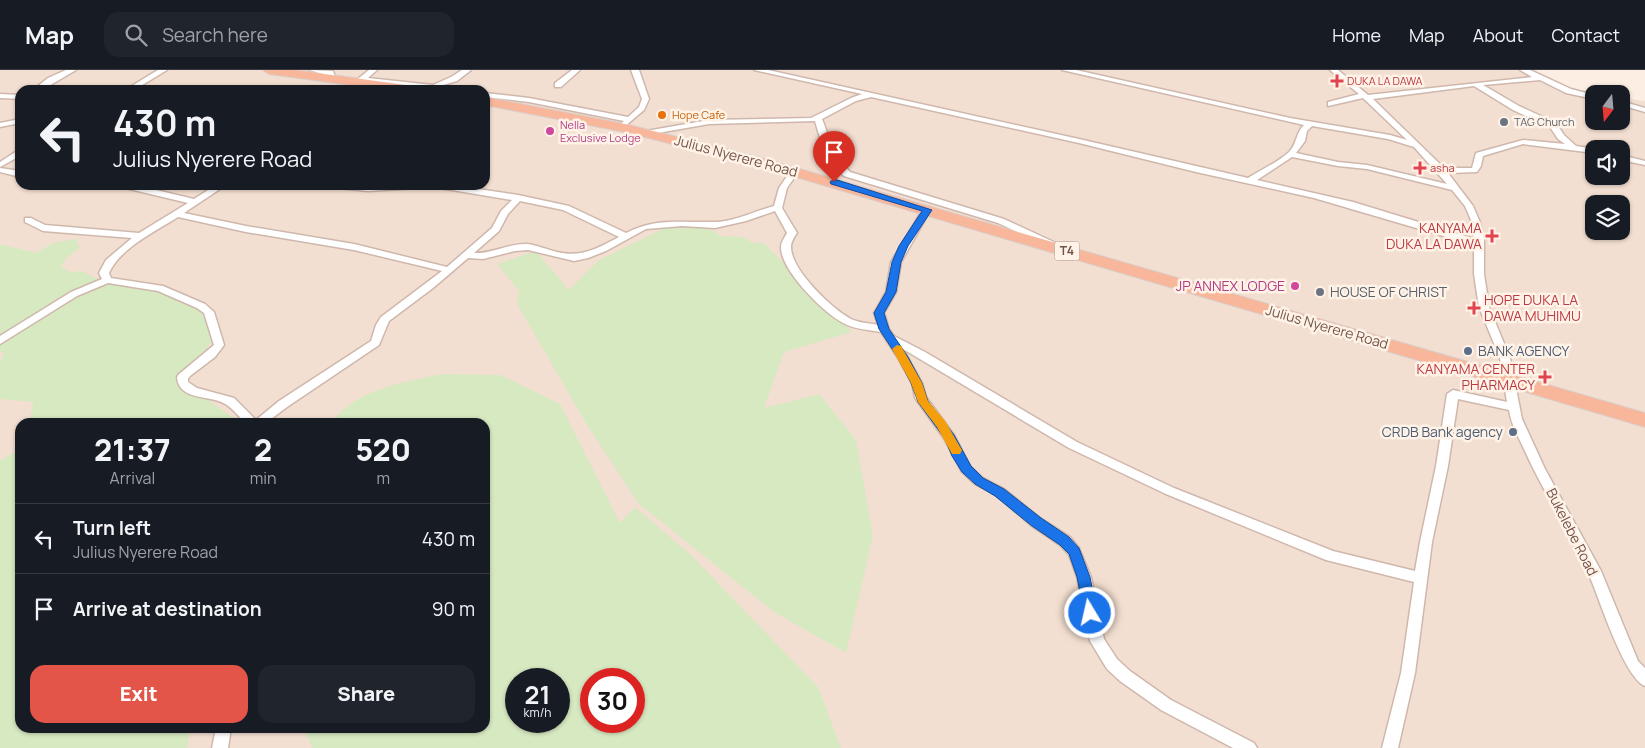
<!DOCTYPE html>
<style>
body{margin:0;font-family:Manrope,sans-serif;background:#20242c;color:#f1f3f6;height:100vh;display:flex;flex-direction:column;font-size:19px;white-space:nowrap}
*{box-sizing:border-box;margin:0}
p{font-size:16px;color:#9ea1a6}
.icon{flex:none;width:28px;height:28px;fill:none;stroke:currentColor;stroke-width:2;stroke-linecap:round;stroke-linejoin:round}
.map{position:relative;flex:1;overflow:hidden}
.panel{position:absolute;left:15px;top:348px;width:475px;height:315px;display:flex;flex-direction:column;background:#171b24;border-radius:15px;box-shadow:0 1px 4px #0004}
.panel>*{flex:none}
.hud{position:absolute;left:15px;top:15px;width:475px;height:105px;border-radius:15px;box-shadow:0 1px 4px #0004;background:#171b24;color:#f1f3f6;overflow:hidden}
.needle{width:32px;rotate:196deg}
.controls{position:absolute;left:1585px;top:15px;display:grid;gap:10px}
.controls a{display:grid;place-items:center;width:45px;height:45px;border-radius:10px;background:#171b24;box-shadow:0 1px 4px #0004;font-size:25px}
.speed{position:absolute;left:505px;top:598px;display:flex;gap:10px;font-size:25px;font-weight:700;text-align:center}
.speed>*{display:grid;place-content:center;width:65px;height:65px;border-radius:50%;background:#171b24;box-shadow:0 1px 4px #0004;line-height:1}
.speed small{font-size:12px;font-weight:400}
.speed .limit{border:8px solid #d22;background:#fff;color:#111}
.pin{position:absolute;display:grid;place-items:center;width:42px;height:42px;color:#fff;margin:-51px -21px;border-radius:50% 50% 50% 0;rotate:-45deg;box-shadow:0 0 5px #0007}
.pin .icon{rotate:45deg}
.me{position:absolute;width:55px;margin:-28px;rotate:351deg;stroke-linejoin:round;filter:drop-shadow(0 0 4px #0008)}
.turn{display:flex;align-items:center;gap:18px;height:105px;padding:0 15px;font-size:22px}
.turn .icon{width:65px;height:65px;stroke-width:2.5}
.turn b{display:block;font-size:35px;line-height:42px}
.eta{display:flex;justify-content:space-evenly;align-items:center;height:85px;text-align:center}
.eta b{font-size:30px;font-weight:800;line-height:35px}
.action{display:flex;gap:10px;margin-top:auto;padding:10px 15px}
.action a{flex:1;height:58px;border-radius:15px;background:#e45549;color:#fff;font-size:20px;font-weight:800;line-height:58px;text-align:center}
.action a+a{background:#20242c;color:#f1f3f6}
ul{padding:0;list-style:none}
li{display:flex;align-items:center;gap:15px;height:70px;padding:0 15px;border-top:1px solid #363941}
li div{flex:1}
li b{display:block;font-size:19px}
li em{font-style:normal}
header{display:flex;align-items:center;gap:30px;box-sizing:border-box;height:70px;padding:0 25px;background:#171b24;border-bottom:1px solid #363941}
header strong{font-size:24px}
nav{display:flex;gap:28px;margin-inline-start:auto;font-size:18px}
.search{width:350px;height:45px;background:#20242c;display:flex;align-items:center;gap:12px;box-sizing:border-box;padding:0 18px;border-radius:15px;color:#9ea1a6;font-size:19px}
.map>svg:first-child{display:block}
</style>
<header>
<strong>Map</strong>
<div class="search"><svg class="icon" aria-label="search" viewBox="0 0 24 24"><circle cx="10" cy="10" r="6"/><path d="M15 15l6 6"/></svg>Search here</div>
<nav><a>Home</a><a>Map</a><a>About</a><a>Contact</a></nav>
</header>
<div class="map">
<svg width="1645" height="678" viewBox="0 0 1645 678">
<rect width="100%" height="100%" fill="#fceee3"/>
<path fill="#f3dfd1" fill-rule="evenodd" d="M0,0H1531L1581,22L1594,24V51H1621V28L1645,31V678H0ZM20,20H485V115H20ZM1594,79H1621V106H1594ZM1594,134H1621V161H1594ZM20,352H485V658H20ZM516,609H559V651H516ZM591,609H634V651H591Z"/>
<path fill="#d7e9c1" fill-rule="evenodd" d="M688,154L712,160L721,166L743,167L753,173H764L852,262L784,282L764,338L819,324L856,370L873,466L846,583L774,542L639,434L587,355L517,234L519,221L497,194L536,181L569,220L599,190L667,157Z
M76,169L80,178L67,187L61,197L70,202L82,201L100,210L167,222L197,233L214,269C204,286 181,296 177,314L198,323L240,352H30L33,332L0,329V293L4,283L0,282V174L36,183L53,173Z
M442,304L500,305L560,334L620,453L635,437L690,484L818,617L841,678H312L304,658H485V352H332C356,319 404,312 442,304ZM516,609H559V651H516ZM591,609H634V651H591Z
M20,379V658H190L187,678H0V391Z"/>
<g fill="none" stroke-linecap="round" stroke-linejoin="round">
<g stroke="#cfb7ac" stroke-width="3">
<path id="minor" d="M66,0H76L42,20H33L48,8Z
M158,0H167L134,20H125Z
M309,0L333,1L336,9L329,11L327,5Z
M369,0H377L368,8L433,15L451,7L462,0H471L457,11L440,16L458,20H436L363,11L353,20H344Z
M572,0H580L561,17H555V13Z
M631,0H639L649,29L644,40L624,57L620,55L624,51L529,32L485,27V23L529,28L628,47L639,37L642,29Z
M754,0H768L1079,69L1248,108C1261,100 1278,92 1289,82C1297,74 1296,62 1304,55L1062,0H1076L1290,48L1390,65L1407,70L1363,28L1328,36V32L1359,24L1330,0H1338L1368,25L1532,7L1520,0H1530L1571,19L1594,25V29L1566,23L1540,10L1483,15L1519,36L1556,53L1564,65L1576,76L1595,79L1594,83L1523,74L1483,86L1481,96L1477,102L1448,103L1473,136L1479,150L1484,168V204L1489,237L1510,288L1522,349L1545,399L1601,501L1638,591L1645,598V616C1625,608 1601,534 1592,512C1573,466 1544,424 1524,379C1518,366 1511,354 1509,340L1458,329L1448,396L1432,472L1415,603L1398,678H1382L1401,603L1414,512L1326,490L1166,424L1069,378L903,279L922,313L926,327L954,365L970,396L983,408L1004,419L1040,448L1070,467L1079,478L1091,507L1104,569L1117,589L1130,601L1171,630L1254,673L1257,678H1233L1161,640L1120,611L1107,599L1090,571L1077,507L1069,485L1060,475L1032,456L996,425L975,414L962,402L945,370L915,328L912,313L898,288L881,262C868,260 854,259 843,253C823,242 781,201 781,177C781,172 785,167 787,163L775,141L746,151L715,158L682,156L646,159L606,181L588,188L574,191L528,180L515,181L483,189L468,188L433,218L389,251L379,275L287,337L267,352H245C239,347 234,340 227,335C212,324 180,332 177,308L178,305L214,275L204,243L197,238L158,221L108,213L77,226L0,274V266L71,222L102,209L99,203L106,190L132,168L43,161L25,152V148H31L45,155L139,163L188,133L121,117L120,115H135L194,129L216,115H226L184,143L246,156L354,174L447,197L492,158L501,141L512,130L434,117L368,121L338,118L334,115H451L518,125L569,136L626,163C657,147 681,153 714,152C734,152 755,141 774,136L779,118L792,99L795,98L799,101L787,118L782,138L797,163C794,167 791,172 791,177C791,200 832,239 851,249C859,253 869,253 878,255L874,243L886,222L891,192L924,137H930L931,139L901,192L896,222L884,243L889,259L894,266L925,282L1077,372L1174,418L1333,481L1415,501L1420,472L1436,396L1447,324L1453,320L1507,332L1500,288L1479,237L1474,204V175L1314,128L1196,102L1079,73L871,27L856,31L822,49L836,86L850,102L1004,149L1058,174V178H1052L998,153L844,106C827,92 821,72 815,51L709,54L646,65L642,63L646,61L709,50L811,48L851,28L862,24ZM1474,16L1513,40L1550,57L1558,69L1565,74L1523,70L1476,83L1472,98H1444L1373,29ZM1312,56L1388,69L1414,77L1447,114L1367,95L1338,92L1296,83L1305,71L1307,61ZM1292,87L1338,96L1367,99L1452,120L1465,136L1471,150L1474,169L1353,132L1257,110ZM520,131L563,140L619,167C598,178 581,188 557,182C548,180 537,175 527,174C509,173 492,184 474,183L499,161L508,144ZM178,147L246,162L354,180L442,201L381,247L376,255L371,271L279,331L256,350L234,328L197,318L188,312V309L190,306L215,287L224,275L214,242L205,234L163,216L111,208L109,203C121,177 155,162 178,147Z
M0,24L20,25V29L0,28Z
M1621,31L1645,38V42L1621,35Z
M20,49V53L0,57V53Z
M17,81H20V86L0,97V92Z
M1621,85L1645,91V95L1621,90Z
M0,98L20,101V107L0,102Z
M216,658H231L228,678H212Z"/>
</g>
<g stroke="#d8cfcc" stroke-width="2">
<path id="trunk" d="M263,0H295L413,16L419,20H387L269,4Z
M485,27L625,54L765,89L1645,343V357L755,95L625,62L485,35Z"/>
</g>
<use href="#minor" fill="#fff" fill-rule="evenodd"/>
<use href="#trunk" fill="#f8b79b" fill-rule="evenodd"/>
</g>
<path fill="#1a73e8" stroke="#114b97" d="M834,109L932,140L908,176L901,192L896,222L884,243L889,259L908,287L922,313L928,331L954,365L971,396L983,408L1004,419L1041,448L1069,467L1079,478L1090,507L1097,543L1095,547L1090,549L1085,547L1077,507L1069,484L1060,475L1032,456L995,426L975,414L962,402L952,386L945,369L918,332L911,313L898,288L879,259L874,243L886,222L892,192L899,176L922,141L831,114L830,112Z"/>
<path fill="#f59e0b" d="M897,275L901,276L922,313L928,331L945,351L960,377L962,380L960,384H952L937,357L918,332L911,313L892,279Z"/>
<g fill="#e0444e" stroke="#fff3e8" stroke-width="2">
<path d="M1334.5 3.5h5v5h5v5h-5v5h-5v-5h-5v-5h5z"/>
<path d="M1417.5 90.5h5v5h5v5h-5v5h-5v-5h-5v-5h5z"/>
<path d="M1489.5 158.5h5v5h5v5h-5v5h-5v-5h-5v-5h5z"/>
<path d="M1471.5 230.5h5v5h5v5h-5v5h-5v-5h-5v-5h5z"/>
<path d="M1542.5 299.5h5v5h5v5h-5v5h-5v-5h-5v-5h5z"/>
</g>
<circle fill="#e8710a" stroke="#fff3e8" stroke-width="2" cx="662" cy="45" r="5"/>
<g fill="#6b7280" stroke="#fff3e8" stroke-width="2">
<circle cx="1504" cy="52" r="5"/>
<circle cx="1320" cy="222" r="5"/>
</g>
<g fill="#d1479c" stroke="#fff3e8" stroke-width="2">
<circle cx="550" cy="61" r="5"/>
<circle cx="1295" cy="216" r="5"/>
</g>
<g fill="#5c6f8a" stroke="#fff3e8" stroke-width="2">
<circle cx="1468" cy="281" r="5"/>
<circle cx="1513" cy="362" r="5"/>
</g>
<g text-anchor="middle" stroke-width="5" stroke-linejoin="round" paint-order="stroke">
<g font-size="11" fill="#be3a42" stroke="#fff3e8" text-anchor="start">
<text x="1347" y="15">DUKA LA DAWA</text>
<text x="1430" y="102">asha</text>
</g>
<g font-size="11" fill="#c56008" stroke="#fff3e8" text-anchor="start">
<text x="672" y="49">Hope Cafe</text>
</g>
<g font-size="11" fill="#5b616d" stroke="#fff3e8" text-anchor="start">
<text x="1514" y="56">TAG Church</text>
</g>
<g font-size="11" fill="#b23c85" stroke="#fff3e8" text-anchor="start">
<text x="560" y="59">Nella<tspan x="560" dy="13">Exclusive Lodge</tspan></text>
</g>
<rect fill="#fff3e8" stroke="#9d8279" stroke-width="1" x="1054.5" y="171.5" width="25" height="19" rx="4"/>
<g font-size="12" font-weight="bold" fill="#735249">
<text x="1067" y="185">T4</text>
</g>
<g font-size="14" fill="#735249" stroke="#fff3e8">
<text transform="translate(736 86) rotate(15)" y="5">Julius Nyerere Road</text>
<text transform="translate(1327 257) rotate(16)" y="5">Julius Nyerere Road</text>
<text transform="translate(1572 462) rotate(63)" y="5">Bukelebe Road</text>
</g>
<g font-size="14" fill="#be3a42" stroke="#fff3e8" text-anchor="end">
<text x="1482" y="163">KANYAMA<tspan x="1482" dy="16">DUKA LA DAWA</tspan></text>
<text x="1484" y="235" text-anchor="start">HOPE DUKA LA<tspan x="1484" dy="16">DAWA MUHIMU</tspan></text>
<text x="1535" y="304">KANYAMA CENTER<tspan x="1535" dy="16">PHARMACY</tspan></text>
</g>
<g font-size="14" fill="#b23c85" stroke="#fff3e8" text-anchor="end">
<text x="1285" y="221">JP ANNEX LODGE</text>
</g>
<g font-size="14" fill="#5b616d" stroke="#fff3e8" text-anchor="start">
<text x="1330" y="227">HOUSE OF CHRIST</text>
</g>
<g font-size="14" fill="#4e5e75" stroke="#fff3e8" text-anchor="start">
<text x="1478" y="286">BANK AGENCY</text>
<text x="1503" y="367" text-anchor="end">CRDB Bank agency</text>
</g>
</g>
</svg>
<div class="controls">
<a><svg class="needle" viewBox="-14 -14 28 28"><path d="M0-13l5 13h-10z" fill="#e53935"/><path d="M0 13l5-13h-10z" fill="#9ea1a6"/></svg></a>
<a><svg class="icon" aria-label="sound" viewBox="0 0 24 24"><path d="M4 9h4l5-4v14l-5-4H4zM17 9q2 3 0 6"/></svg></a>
<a><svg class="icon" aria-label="layers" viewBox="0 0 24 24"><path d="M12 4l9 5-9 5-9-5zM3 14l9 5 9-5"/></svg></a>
</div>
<div class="speed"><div>21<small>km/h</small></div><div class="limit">30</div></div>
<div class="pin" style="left:834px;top:112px;background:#d93025"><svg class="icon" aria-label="arrive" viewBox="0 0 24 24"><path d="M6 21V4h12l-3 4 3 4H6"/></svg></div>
<svg class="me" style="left:1090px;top:543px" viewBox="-20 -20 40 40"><circle r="17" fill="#1a73e8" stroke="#fff" stroke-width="3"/><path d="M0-11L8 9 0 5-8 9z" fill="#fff"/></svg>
<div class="hud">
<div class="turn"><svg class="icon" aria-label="left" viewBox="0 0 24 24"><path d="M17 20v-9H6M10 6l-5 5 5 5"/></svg><div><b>430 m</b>Julius Nyerere Road</div></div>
</div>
<section class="panel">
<div class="eta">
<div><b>21:37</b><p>Arrival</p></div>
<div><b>2</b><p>min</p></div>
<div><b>520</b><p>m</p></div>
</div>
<ul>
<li><svg class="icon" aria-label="left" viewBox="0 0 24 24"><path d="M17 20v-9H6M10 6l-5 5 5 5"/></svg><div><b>Turn left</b><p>Julius Nyerere Road</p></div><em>430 m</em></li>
<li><svg class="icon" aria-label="arrive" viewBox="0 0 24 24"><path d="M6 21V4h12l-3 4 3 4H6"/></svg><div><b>Arrive at destination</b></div><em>90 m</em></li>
</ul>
<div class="action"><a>Exit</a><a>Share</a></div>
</section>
</div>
